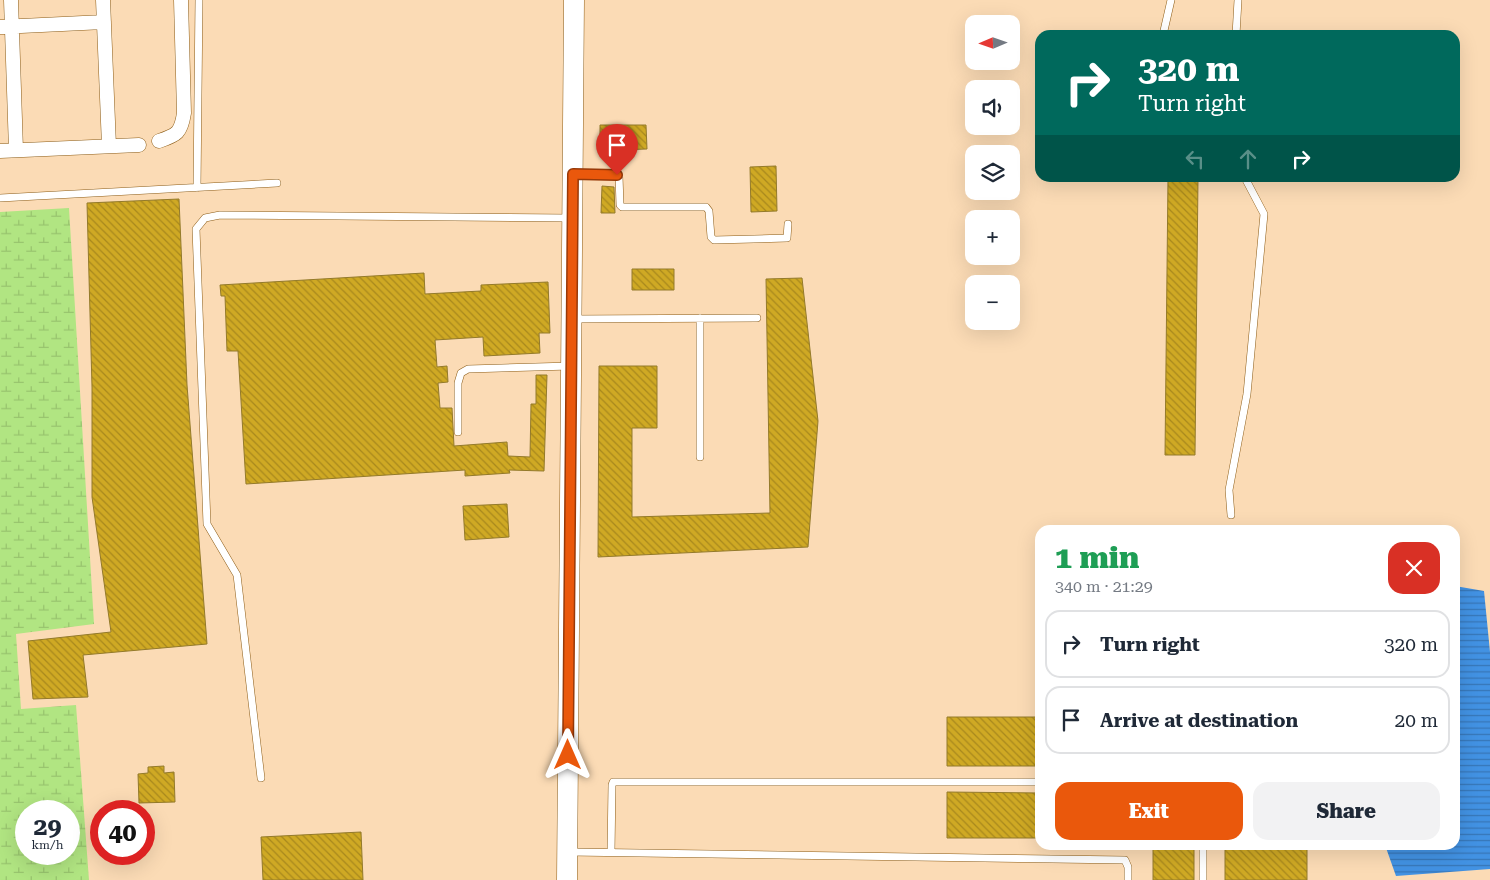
<!DOCTYPE html>
<meta charset="utf-8">
<style>
body{margin:0;font-family:"Roboto Serif",serif;background:#f2f2f3;color:#1f2937;height:100vh;display:flex;flex-direction:column;font-size:19px;white-space:nowrap}
*{box-sizing:border-box;margin:0}
p{font-size:16px;color:#747a83}
.icon{flex:none;width:28px;height:28px;fill:none;stroke:currentColor;stroke-width:2;stroke-linecap:round;stroke-linejoin:round}
.map{position:relative;flex:1;overflow:hidden}
.side{position:absolute;left:1035px;top:525px;width:425px;height:325px;display:flex;flex-direction:column;background:#fff;border-radius:15px;box-shadow:0 5px 20px #0002}
.side>*{flex:none}
.guide{position:absolute;left:1035px;top:30px;width:425px;height:152px;border-radius:15px;box-shadow:0 5px 20px #0002;background:#00695c;color:#fff;overflow:hidden}
.needle{width:32px;rotate:268deg}
.buttons{position:absolute;left:965px;top:15px;display:grid;gap:10px}
.buttons a{display:grid;place-items:center;width:55px;height:55px;border-radius:10px;background:#fff;box-shadow:0 5px 20px #0002;font-size:25px}
.speed{position:absolute;left:15px;top:800px;display:flex;gap:10px;font-size:25px;font-weight:700;text-align:center}
.speed>*{display:grid;place-content:center;width:65px;height:65px;border-radius:50%;background:#fff;box-shadow:0 5px 20px #0002;line-height:1}
.speed small{font-size:12px;font-weight:400}
.speed .limit{border:8px solid #d22;background:#fff;color:#111}
.pin{position:absolute;display:grid;place-items:center;width:42px;height:42px;color:#fff;margin:-51px -21px;border-radius:50% 50% 50% 0;rotate:-45deg;box-shadow:0 0 5px #0007}
.pin .icon{rotate:45deg}
.me{position:absolute;width:55px;margin:-28px;rotate:0deg;stroke-linejoin:round;filter:drop-shadow(0 0 4px #0008)}
.turn{display:flex;align-items:center;gap:18px;height:105px;padding:0 20px;font-size:22px}
.turn .icon{width:65px;height:65px;stroke-width:2.5}
.turn b{display:block;font-size:35px;line-height:42px}
.lanes{display:flex;align-items:center;height:48px;padding:0 20px;background:#0003;justify-content:center;gap:25px;direction:ltr}
.lanes .off{opacity:.35}
.round{display:grid;place-items:center;flex:none;width:52px;height:52px;border-radius:15px;background:#f2f2f3}
.summary{display:flex;align-items:center;justify-content:space-between;height:85px;padding:0 20px}
h1{font-size:30px;font-weight:800;line-height:38px;color:#1e9e55}
.action{display:flex;gap:10px;margin-top:auto;padding:10px 20px}
.action a{flex:1;height:58px;border-radius:15px;background:#ea580c;color:#fff;font-size:20px;font-weight:800;line-height:58px;text-align:center}
.action a+a{background:#f2f2f3;color:#1f2937}
ul{padding:0;list-style:none}
li{display:flex;align-items:center;gap:15px;height:68px;margin:0 10px 8px;padding:0 10px;border:2px solid #e0e1e3;border-radius:15px}
li div{flex:1}
li b{display:block;font-size:19px}
li em{font-style:normal}
.map>svg:first-child{display:block}
</style>
<div class="map">
<svg width="1490" height="880" viewBox="0 0 1490 880">
<defs>
<pattern id="wetland-marsh" width="20" height="14" patternUnits="userSpaceOnUse" patternTransform="scale(1.25)"><rect width="20" height="14" fill="#b1e582"/><path d="M1 5h8M5 5V1M11 12h8M15 12V8" fill="none" stroke="#98c46e"/></pattern>
<pattern id="water-rules" width="6" height="5" patternUnits="userSpaceOnUse" patternTransform="scale(1.25)"><rect width="6" height="5" fill="#4292e3"/><path d="M0 2.5h6" fill="none" stroke="#3776b6"/></pattern>
<pattern id="building-back-hatch" width="6" height="6" patternUnits="userSpaceOnUse" patternTransform="scale(1.25)"><rect width="6" height="6" fill="#cfa924"/><path d="M-1 5l2 2M0 0l6 6M5-1l2 2" fill="none" stroke="#a8881d"/></pattern>
</defs>
<rect width="100%" height="100%" fill="#fbdbb5"/>
<path fill="url(#wetland-marsh)" fill-rule="evenodd" d="M69,208L94,624L16,634L21,709L76,705L89,880H0V212ZM69,811V854H26V811Z"/>
<path fill="url(#water-rules)" d="M1455,586L1484,591L1490,652V869L1396,876L1385,845H1455Z"/>
<path fill="url(#building-back-hatch)" stroke="#937a2a" d="M600,125H646L647,149L615,150V153H600Z
M776,166L777,211L751,212L750,167Z
M1168,178H1198L1195,455H1165Z
M602,186L614,187L615,213H601Z
M179,199L187,385L207,644L83,655L88,697L33,699L28,641L111,632L92,497V387L87,203Z
M632,269H674V290H632Z
M424,273L425,294L481,291V285L548,282L550,333H539L540,353L484,356L483,337L435,340L437,367L447,366L448,382L438,383L440,408H452L454,446L507,442L508,456L530,457L531,404H536V375H547L544,471L509,470L510,473L465,476V470L246,484L238,351H227L225,296H221L220,285Z
M802,278L818,421L808,547L598,557L599,366H657V428H632V517L770,513L766,279Z
M507,504L509,537L465,540L463,506Z
M947,717H1040V766H947Z
M164,766V773L174,772L175,802L139,803L138,774L148,773V767Z
M947,792L1040,793V838H947Z
M361,832L363,880H263L261,837Z
M1153,845H1194V880H1153Z
M1225,845H1307V880H1225Z"/>
<g fill="none" stroke-linecap="round" stroke-linejoin="round">
<g stroke="#8d5d17" stroke-width="8">
<path id="lane" d="M1163,35L1171,0
M1236,35L1238,0
M573,174L619,176L620,205L622,207H706L709,211L711,237L714,240L787,238L788,224
M197,188L199,0
M0,198L277,183
M572,319L757,318
M458,432V383L461,373L468,369L571,366
M700,457V318
M1231,515L1229,490L1247,394L1264,214L1245,178
M261,778L237,575L207,524L196,229L205,218L220,215L569,218
M570,852L1125,860L1128,867V880
M611,852L612,785L613,782H1040
M1203,880V845"/>
</g>
<g stroke="#8d5d17" stroke-width="15">
<path id="street" d="M11,0L16,150
M103,0L109,146
M0,27L104,22
M159,141C177,135 181,133 184,113L181,0
M0,151L139,145"/>
</g>
<g stroke="#8d5d17" stroke-width="21">
<path id="secondary" d="M567,880L574,0"/>
</g>
<use href="#lane" stroke="#fff" stroke-width="7"/>
<use href="#street" stroke="#fff" stroke-width="14"/>
<use href="#secondary" stroke="#fff" stroke-width="20"/>
</g>
<g fill="none" stroke-linecap="round" stroke-linejoin="round">
<g stroke="#983908" stroke-width="12">
<path id="route" d="M568,755L573,174L617,175"/>
</g>
<use href="#route" stroke="#ea580c" stroke-width="9"/>
</g>
</svg>
<div class="buttons">
<a><svg class="needle" viewBox="-14 -14 28 28"><path d="M0-13l5 13h-10z" fill="#e53935"/><path d="M0 13l5-13h-10z" fill="#747a83"/></svg></a>
<a><svg class="icon" aria-label="sound" viewBox="0 0 24 24"><path d="M4 9h4l5-4v14l-5-4H4zM17 9q2 3 0 6"/></svg></a>
<a><svg class="icon" aria-label="layers" viewBox="0 0 24 24"><path d="M12 4l9 5-9 5-9-5zM3 14l9 5 9-5"/></svg></a>
<a>+</a>
<a>−</a>
</div>
<div class="speed"><div>29<small>km/h</small></div><div class="limit">40</div></div>
<div class="pin" style="left:617px;top:175px;background:#d93025"><svg class="icon" aria-label="arrive" viewBox="0 0 24 24"><path d="M6 21V4h12l-3 4 3 4H6"/></svg></div>
<svg class="me" style="left:568px;top:755px" viewBox="-20 -20 40 40"><path d="M0-17L14 15 0 8-14 15z" fill="#ea580c" stroke="#fff" stroke-width="4"/></svg>
<div class="guide">
<div class="turn"><svg class="icon" aria-label="right" viewBox="0 0 24 24"><path d="M7 20v-9h11M14 6l5 5-5 5"/></svg><div><b>320 m</b>Turn right</div></div>
<div class="lanes"><svg class="icon off" aria-label="left" viewBox="0 0 24 24"><path d="M17 20v-9H6M10 6l-5 5 5 5"/></svg><svg class="icon off" aria-label="ahead" viewBox="0 0 24 24"><path d="M12 20V5M6 11l6-6 6 6"/></svg><svg class="icon" aria-label="right" viewBox="0 0 24 24"><path d="M7 20v-9h11M14 6l5 5-5 5"/></svg></div>
</div>
<section class="side">
<div class="summary"><div><h1>1 min</h1><p>340 m · 21:29</p></div><a class="round" style="background:#d93025;color:#fff"><svg class="icon" aria-label="close" viewBox="0 0 24 24"><path d="M6 6l12 12M18 6L6 18"/></svg></a></div>
<ul>
<li><svg class="icon" aria-label="right" viewBox="0 0 24 24"><path d="M7 20v-9h11M14 6l5 5-5 5"/></svg><div><b>Turn right</b></div><em>320 m</em></li>
<li><svg class="icon" aria-label="arrive" viewBox="0 0 24 24"><path d="M6 21V4h12l-3 4 3 4H6"/></svg><div><b>Arrive at destination</b></div><em>20 m</em></li>
</ul>
<div class="action"><a>Exit</a><a>Share</a></div>
</section>
</div>
